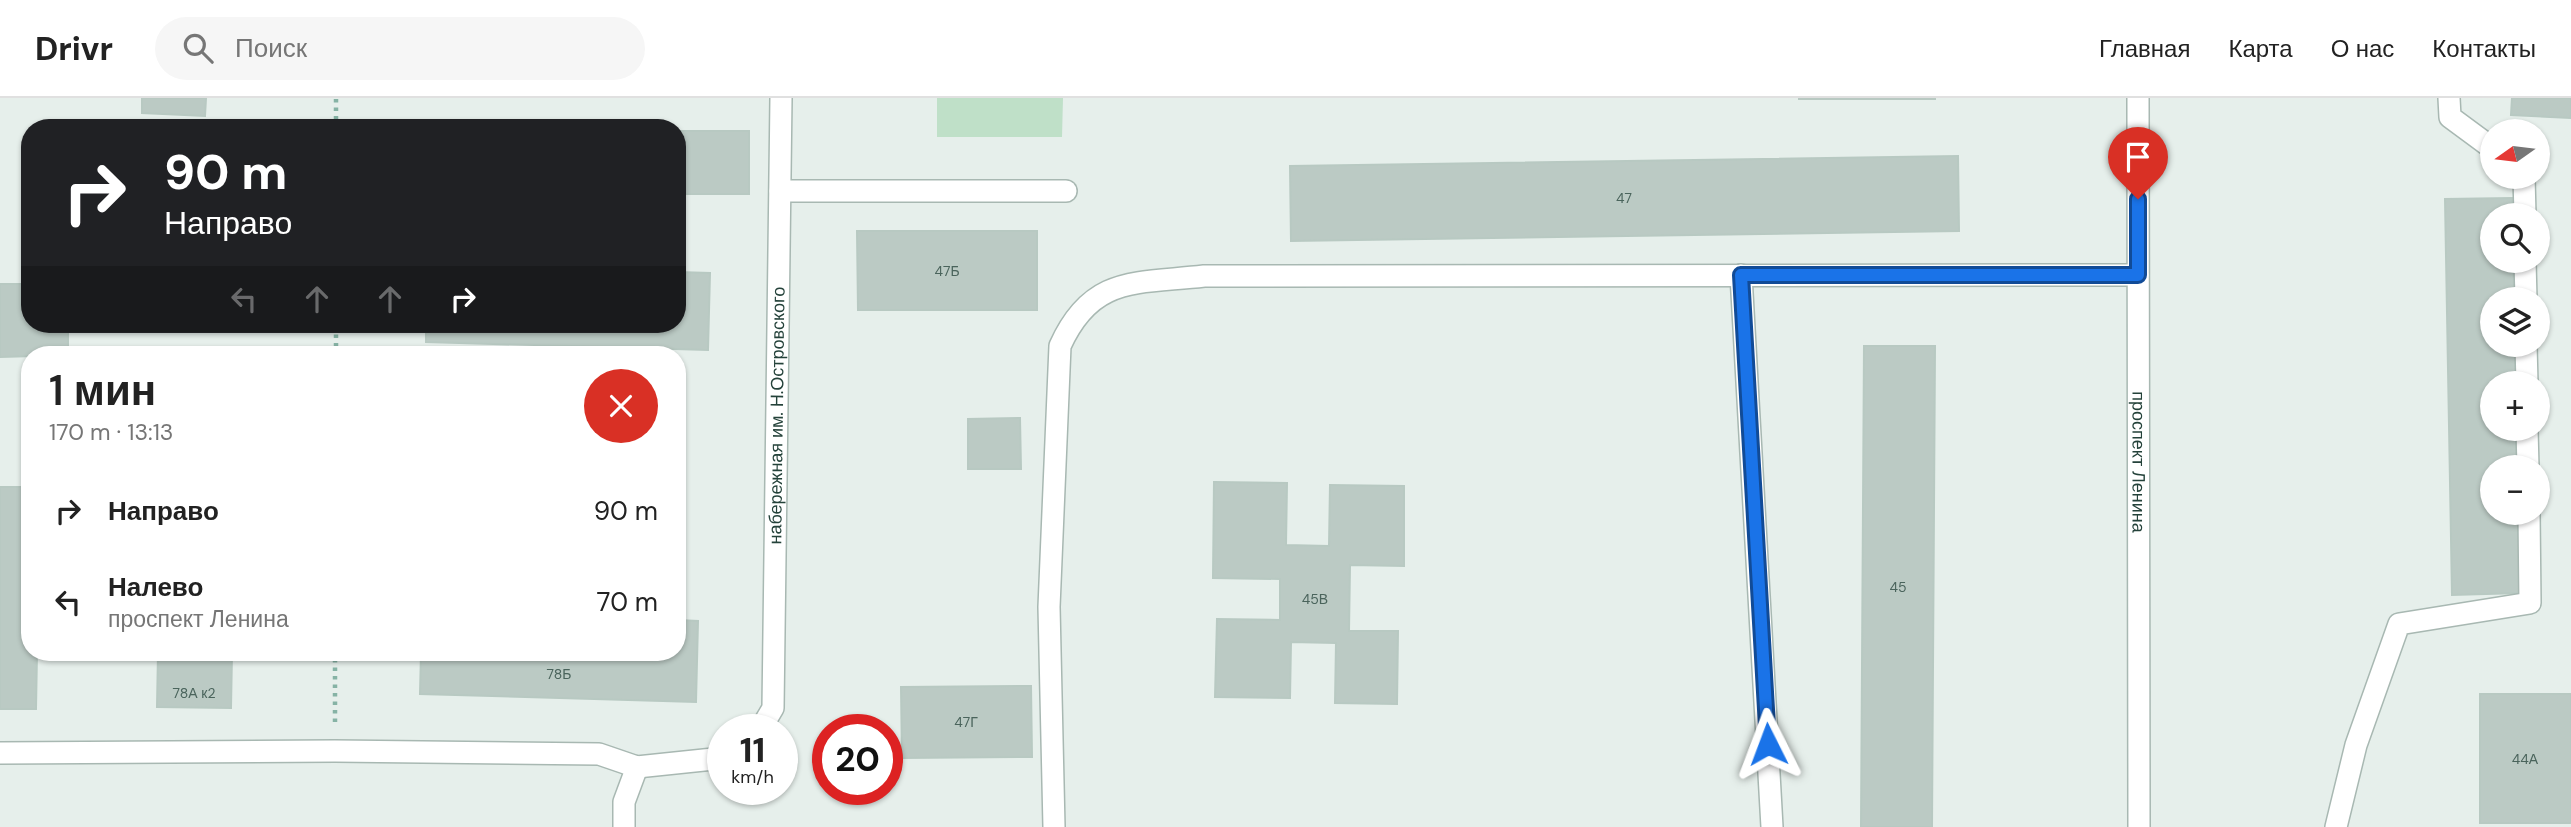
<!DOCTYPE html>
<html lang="ru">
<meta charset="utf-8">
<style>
body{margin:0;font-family:"DM Sans",sans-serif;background:#f6f6f6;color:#222;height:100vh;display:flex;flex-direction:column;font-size:26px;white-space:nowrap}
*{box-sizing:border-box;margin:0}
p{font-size:23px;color:#767676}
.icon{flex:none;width:38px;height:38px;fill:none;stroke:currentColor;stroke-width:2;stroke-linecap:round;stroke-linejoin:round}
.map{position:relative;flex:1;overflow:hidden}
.drawer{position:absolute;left:21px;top:248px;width:665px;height:315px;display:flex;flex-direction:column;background:#fff;border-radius:28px;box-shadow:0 2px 5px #0004}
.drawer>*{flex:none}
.banner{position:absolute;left:21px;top:21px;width:665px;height:214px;border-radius:28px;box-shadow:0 2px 5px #0004;background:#202124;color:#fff;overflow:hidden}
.needle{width:46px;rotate:256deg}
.buttons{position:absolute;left:2480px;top:21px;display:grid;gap:14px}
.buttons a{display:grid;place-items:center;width:70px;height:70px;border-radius:50%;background:#fff;box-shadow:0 2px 5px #0004;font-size:35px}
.speed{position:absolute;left:707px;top:616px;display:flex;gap:14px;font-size:35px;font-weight:700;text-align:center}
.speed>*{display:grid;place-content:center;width:91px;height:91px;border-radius:50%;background:#fff;box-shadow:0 2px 5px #0004;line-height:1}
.speed small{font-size:18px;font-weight:400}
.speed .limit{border:10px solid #d22;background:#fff;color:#111}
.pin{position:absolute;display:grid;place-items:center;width:60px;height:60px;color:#fff;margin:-72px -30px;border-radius:50% 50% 50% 0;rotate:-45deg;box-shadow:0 0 7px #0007}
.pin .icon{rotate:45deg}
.me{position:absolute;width:77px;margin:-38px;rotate:357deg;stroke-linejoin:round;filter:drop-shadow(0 0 5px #0008)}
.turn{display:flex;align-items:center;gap:24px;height:147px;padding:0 28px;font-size:32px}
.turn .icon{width:91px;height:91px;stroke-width:2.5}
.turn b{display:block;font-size:49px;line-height:60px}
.lanes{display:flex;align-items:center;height:66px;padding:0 28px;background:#0003;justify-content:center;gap:35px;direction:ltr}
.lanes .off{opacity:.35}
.round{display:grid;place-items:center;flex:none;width:74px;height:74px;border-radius:37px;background:#f6f6f6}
.headline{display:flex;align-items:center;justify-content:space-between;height:119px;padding:0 28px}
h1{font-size:42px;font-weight:600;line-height:52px}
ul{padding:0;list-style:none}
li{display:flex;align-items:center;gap:21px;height:91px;padding:0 28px}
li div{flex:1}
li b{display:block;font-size:26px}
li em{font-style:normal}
header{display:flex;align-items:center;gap:42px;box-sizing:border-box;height:98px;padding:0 35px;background:#fff;border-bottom:2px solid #e0e0e0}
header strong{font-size:33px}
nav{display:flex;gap:38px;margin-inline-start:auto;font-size:24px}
.search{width:490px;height:63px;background:#f6f6f6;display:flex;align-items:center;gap:18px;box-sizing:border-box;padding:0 24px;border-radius:38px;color:#767676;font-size:26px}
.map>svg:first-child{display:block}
</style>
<header>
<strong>Drivr</strong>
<div class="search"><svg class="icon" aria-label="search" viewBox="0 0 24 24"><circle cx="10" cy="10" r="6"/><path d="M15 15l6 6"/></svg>Поиск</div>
<nav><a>Главная</a><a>Карта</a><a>О нас</a><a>Контакты</a></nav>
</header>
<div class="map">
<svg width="2571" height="729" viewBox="0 0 2571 729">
<rect width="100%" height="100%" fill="#e6efeb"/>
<path fill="#bfe0c8" d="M937,0H1063L1062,39H937Z"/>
<path fill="#bbcac4" stroke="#b8c9c2" stroke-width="2" d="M142,0H206L205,18L142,15Z
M1799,0H1935V1H1799Z
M2512,0H2571V20L2511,17Z
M677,33H749V96H677Z
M1958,58L1959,133L1291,143L1290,68Z
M2512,100V117H2492V163H2513L2514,201H2492V247H2515L2516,285H2492V331H2516L2517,369H2492V415H2518L2520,495L2452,497L2445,101Z
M857,133H1037V212H858Z
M677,174L710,175L708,252L426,244V226H677Z
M0,186H30V226H68V257L0,259Z
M1864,248H1935L1932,729H1861Z
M1020,320L1021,371H968V321Z
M1214,384L1287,385L1286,447L1329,448L1330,387L1404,388V468L1350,467L1349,533H1398L1397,606L1335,605L1336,545L1291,544L1290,600L1215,599L1217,521L1280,522V481L1213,480Z
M0,389H30V555H37L36,611H0Z
M677,522L698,523L696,604L420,596L421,555H677Z
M158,555H232L231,610L157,609Z
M1031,588L1032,659L902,660L901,589Z
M2480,596H2571V725H2480Z"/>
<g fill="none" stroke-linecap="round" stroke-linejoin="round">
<g stroke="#a8b8b2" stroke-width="24">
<g id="minor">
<path id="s1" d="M2138,0L2139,729"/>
<path d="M2449,0L2450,19L2492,50"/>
<path d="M2524,79L2525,117"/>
<path d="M780,93H1066"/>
<path d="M2525,163L2526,201"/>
<path d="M1741,177L1772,729"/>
<path d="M2526,247L2527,285"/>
<path d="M2527,331L2528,369"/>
<path id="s2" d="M760,632L773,610L781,0"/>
<path d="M0,655L335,653L599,656L637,669L723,660"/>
<path d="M624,729V704L637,669"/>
<path d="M1054,729L1049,509L1060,248C1092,177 1136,186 1204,178L2138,177"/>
<path d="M2336,729L2356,647L2399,526L2530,505L2529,415"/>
</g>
</g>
<path stroke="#86b3a5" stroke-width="4.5" stroke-dasharray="3.5 5" stroke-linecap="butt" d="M336,30V0
M336,257V226
M335,624V555"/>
<use href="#minor" stroke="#fff" stroke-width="21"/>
</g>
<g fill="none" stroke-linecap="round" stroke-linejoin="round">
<g stroke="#114b97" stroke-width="18">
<path id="route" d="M1768,646L1741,177H2138V101"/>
</g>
<use href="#route" stroke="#1a73e8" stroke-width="12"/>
</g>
<g text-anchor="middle" stroke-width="7" stroke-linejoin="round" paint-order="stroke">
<g font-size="14" fill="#4a645c">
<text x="1624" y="105">47</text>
<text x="947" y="178">47Б</text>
<text x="1898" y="494">45</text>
<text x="1315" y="506">45В</text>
<text x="559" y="581">78Б</text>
<text x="194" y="600">78А к2</text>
<text x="966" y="629">47Г</text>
<text x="2525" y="666">44А</text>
</g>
<g font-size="18" fill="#24423a" stroke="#f7fbf9">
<text dy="6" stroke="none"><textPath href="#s2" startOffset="318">набережная им. Н.Островского</textPath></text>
<text dy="6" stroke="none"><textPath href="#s1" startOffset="364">проспект Ленина</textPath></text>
</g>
</g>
</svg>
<div class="buttons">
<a><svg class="needle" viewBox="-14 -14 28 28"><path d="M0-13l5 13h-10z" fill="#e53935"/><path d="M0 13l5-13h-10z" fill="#767676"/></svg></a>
<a><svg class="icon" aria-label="search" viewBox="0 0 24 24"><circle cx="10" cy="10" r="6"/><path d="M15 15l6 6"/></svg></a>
<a><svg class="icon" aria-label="layers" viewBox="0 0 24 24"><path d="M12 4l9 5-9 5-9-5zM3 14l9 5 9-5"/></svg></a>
<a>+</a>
<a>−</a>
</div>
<div class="speed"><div>11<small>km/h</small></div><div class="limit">20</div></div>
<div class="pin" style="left:2138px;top:101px;background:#d93025"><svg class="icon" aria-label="arrive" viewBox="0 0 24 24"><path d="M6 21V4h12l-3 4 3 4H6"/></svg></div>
<svg class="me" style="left:1768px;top:646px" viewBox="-20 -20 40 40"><path d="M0-17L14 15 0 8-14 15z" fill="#1a73e8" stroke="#fff" stroke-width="4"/></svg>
<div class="banner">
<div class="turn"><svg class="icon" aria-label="right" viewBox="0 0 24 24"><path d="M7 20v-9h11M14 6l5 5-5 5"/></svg><div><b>90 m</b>Направо</div></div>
<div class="lanes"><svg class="icon off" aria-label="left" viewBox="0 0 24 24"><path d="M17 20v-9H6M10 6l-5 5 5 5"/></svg><svg class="icon off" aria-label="ahead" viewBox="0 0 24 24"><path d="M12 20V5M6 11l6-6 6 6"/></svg><svg class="icon off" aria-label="ahead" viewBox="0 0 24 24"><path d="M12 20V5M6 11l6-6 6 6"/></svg><svg class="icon" aria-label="right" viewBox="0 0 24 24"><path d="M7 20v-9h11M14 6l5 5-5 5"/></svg></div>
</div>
<section class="drawer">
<div class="headline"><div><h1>1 мин</h1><p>170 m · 13:13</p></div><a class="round" style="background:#d93025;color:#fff"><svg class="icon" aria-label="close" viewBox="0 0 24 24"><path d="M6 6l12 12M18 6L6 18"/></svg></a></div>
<ul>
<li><svg class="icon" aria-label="right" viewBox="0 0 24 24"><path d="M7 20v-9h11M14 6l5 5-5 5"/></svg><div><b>Направо</b></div><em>90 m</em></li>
<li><svg class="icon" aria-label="left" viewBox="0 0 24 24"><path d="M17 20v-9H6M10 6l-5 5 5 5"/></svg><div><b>Налево</b><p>проспект Ленина</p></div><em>70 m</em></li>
</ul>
</section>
</div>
